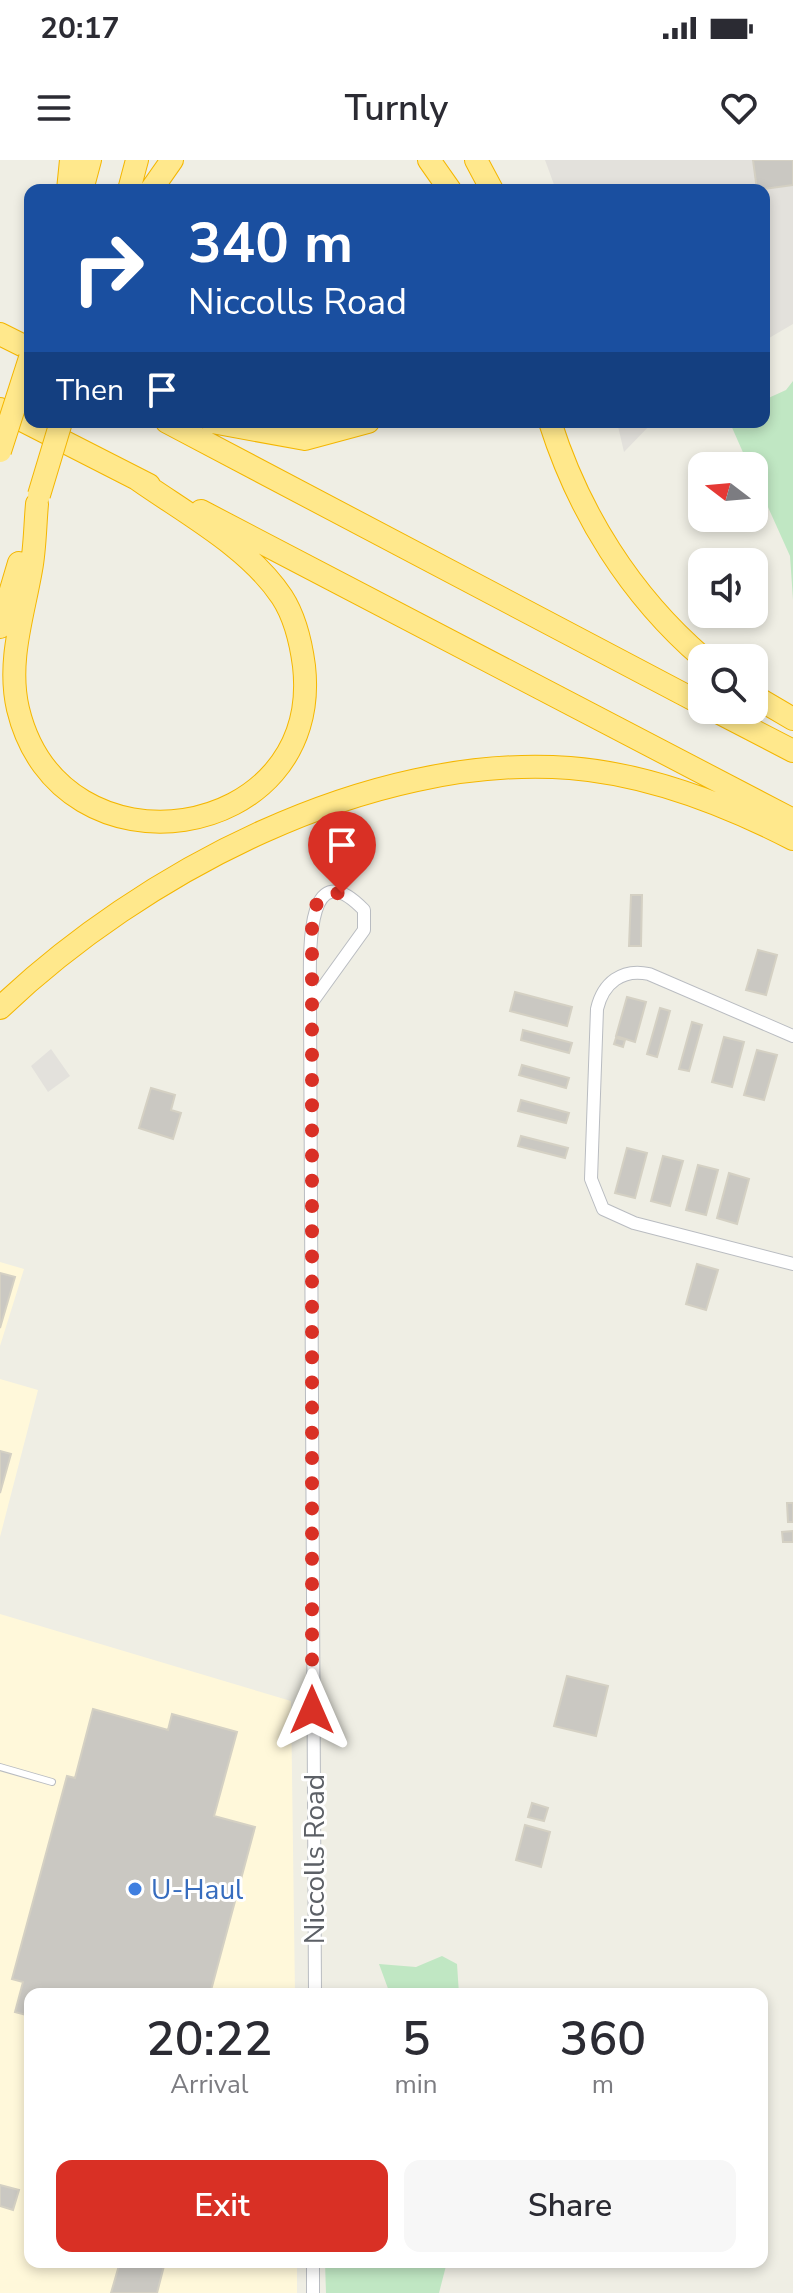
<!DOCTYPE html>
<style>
body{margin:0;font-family:"Nunito Sans",sans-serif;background:#f7f7f7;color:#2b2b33;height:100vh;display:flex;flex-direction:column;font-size:30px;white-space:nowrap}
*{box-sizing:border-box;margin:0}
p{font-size:26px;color:#7c7c81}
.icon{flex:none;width:44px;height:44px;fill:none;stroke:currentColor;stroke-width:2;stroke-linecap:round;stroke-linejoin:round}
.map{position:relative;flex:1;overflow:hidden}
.panel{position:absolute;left:24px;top:1828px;width:744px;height:280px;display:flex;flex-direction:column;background:#fff;border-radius:16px;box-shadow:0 4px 12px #0003}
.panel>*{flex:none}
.top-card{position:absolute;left:24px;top:24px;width:746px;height:244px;border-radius:16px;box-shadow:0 4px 12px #0003;background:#1a4fa0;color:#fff;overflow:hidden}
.needle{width:52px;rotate:286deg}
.controls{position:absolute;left:688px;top:292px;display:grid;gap:16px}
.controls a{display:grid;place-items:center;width:80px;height:80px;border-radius:16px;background:#fff;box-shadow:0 4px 12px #0003;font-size:40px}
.pin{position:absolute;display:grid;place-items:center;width:68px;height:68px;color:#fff;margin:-82px -34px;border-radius:50% 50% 50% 0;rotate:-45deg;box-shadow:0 0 8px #0007}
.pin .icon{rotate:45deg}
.me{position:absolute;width:88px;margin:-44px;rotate:0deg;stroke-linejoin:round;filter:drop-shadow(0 0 6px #0008)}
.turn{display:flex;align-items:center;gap:28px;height:168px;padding:0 32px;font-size:36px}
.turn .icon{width:104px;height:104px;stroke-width:2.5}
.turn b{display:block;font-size:56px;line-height:68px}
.then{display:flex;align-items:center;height:76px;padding:0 32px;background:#0003;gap:16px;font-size:30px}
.eta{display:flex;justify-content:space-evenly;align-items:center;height:136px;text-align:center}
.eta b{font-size:48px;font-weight:600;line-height:56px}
.primary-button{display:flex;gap:16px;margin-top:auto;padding:16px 32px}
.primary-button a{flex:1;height:92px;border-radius:16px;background:#d93025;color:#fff;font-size:32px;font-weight:600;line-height:92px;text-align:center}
.primary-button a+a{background:#f7f7f7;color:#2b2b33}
.status{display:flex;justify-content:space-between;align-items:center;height:56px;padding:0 40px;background:#fff;direction:ltr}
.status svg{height:22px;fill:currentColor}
header{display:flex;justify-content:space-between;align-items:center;height:104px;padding:0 32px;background:#fff;font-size:36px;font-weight:600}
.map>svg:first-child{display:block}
</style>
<div class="status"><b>20:17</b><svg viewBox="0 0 49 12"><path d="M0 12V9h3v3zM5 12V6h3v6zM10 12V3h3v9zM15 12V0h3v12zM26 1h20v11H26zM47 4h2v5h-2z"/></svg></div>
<header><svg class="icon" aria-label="menu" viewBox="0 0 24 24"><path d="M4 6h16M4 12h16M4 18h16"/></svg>Turnly<svg class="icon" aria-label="heart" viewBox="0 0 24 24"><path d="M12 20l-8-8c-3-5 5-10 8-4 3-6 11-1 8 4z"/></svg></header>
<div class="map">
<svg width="793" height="2133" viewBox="0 0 793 2133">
<rect width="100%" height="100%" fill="#efeee4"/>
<path fill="#fff8da" d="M0,1102L24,1109L0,1186Z
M0,1219L38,1230L0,1377Z
M0,1454L291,1541L295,1834H30V2102H297V2133H0Z"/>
<path fill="#e3e1dc" d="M545,0H793V164L764,181V30H556Z
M617,262H653L624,292Z
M51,889L70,916L48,932L31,906Z"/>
<path fill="#c0e7c3" d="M793,221V440L790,396L754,316V306H749L730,263L764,262V240L786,230Z
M442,1796L457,1804L459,1834H390L379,1804L416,1807Z
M325,2102H447L439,2133H326Z"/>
<path fill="#cac8c2" stroke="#d4d0c3" stroke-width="2" d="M753,0H793V25L757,30Z
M631,735H642L641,786H629Z
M758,790L777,795L766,835L746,830Z
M515,832L572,847L567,866L510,851Z
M627,837L646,842L635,882L616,876Z
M660,848L670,851L657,897L647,894Z
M692,862L702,865L689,911L679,909Z
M523,870L572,883L569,893L521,880Z
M724,877L744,882L732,927L712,922Z
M616,878L625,880L623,887L614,884Z
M757,890L777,895L764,940L744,935Z
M522,905L569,918L566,928L519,915Z
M151,928L175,935L171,950L181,953L173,979L139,968Z
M521,940L569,953L566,963L518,951Z
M521,976L568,988L565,998L518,986Z
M627,988L647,993L635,1038L615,1033Z
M663,996L683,1001L670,1046L651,1041Z
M698,1005L718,1010L706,1055L686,1050Z
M729,1013L749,1019L737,1064L717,1058Z
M697,1104L718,1110L706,1150L686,1144Z
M0,1113L15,1117L0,1168Z
M0,1291L11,1294L0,1333Z
M787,1343H793V1362H788Z
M793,1371V1382H783L782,1372Z
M567,1516L608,1526L596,1576L554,1566Z
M93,1549L168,1570L172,1554L237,1572L214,1656L255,1667L210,1834H30V1856L15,1852L23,1822L12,1819L67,1616L75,1618Z
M532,1643L548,1648L544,1661L528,1657Z
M525,1665L550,1672L541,1707L516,1700Z
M0,2025L19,2030L13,2050L0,2046Z
M120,2102H165L157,2133H111Z"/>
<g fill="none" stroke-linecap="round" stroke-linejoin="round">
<g stroke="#b9bcc1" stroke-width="8">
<path id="service" d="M0,1607L52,1622"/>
</g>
<g stroke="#b9bcc1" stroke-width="14">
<path id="minor" d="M310,845L364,770V750C300,684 311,813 310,845L315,1834
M793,876L649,814C622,808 603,823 597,849L591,1019L603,1049L634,1063L793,1104
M313,2133V2102"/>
</g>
<g stroke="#f4b600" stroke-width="24">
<path id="motorway" d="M429,0L450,30
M476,0L492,30
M68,30L71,0
M82,30L90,0
M129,30L137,0
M151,30L172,0
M0,174L30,189
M0,249L149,325
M167,262L702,544
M212,262L305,279L368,262
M550,262C579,353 630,435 703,498
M37,344C35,366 35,389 31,410C23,456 7,502 18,549C60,724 324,684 304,506C301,483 295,457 282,437C249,387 185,353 137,319
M201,351L793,660
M0,467L19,403
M754,536L793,559
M714,550L793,591
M0,848C142,713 368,593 570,608C647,614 725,644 793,679"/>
</g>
<use href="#service" stroke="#fff" stroke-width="6"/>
<use href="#minor" stroke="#fff" stroke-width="12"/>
<use href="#motorway" stroke="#ffe88c" stroke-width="22"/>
<g stroke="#f4b600" stroke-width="24" stroke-linecap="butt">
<path id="motorway-bridge" d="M0,291L30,198
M39,335L61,262"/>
</g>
<use href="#motorway-bridge" stroke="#ffe88c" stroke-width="22"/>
</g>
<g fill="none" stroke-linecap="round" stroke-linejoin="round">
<path stroke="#d93025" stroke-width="14" stroke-dasharray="0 25.2" d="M312,1550V753C319,738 325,733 342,733"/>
</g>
<circle fill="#3f7fe0" stroke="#fff" stroke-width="3" cx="135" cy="1729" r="8"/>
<g text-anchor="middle" stroke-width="6" stroke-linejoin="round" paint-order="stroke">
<g font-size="28" fill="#5c6066" stroke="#fff">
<text transform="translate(314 1699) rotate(-90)" y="10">Niccolls Road</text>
</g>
<g font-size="28" fill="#366cbe" stroke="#fff" text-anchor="start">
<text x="151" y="1739">U-Haul</text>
</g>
</g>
</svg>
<div class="controls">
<a><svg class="needle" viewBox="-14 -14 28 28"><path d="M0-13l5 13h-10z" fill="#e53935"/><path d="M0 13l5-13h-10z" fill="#7c7c81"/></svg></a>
<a><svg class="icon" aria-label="sound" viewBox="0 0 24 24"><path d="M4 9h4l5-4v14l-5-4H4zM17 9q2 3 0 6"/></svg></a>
<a><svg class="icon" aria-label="search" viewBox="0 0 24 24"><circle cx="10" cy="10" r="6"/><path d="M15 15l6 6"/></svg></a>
</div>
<div class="pin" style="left:342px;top:733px;background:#d93025"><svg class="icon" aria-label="arrive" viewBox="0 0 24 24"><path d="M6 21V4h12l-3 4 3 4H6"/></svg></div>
<svg class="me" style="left:312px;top:1550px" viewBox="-20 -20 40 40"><path d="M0-17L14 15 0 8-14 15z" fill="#d93025" stroke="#fff" stroke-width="4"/></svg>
<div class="top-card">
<div class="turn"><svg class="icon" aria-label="right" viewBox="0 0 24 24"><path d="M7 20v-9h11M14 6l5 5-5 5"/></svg><div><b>340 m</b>Niccolls Road</div></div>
<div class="then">Then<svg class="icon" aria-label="arrive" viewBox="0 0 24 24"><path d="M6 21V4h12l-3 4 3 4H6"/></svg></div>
</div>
<section class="panel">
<div class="eta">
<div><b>20:22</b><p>Arrival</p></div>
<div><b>5</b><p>min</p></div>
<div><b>360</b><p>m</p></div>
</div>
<div class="primary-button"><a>Exit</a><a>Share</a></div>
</section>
</div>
